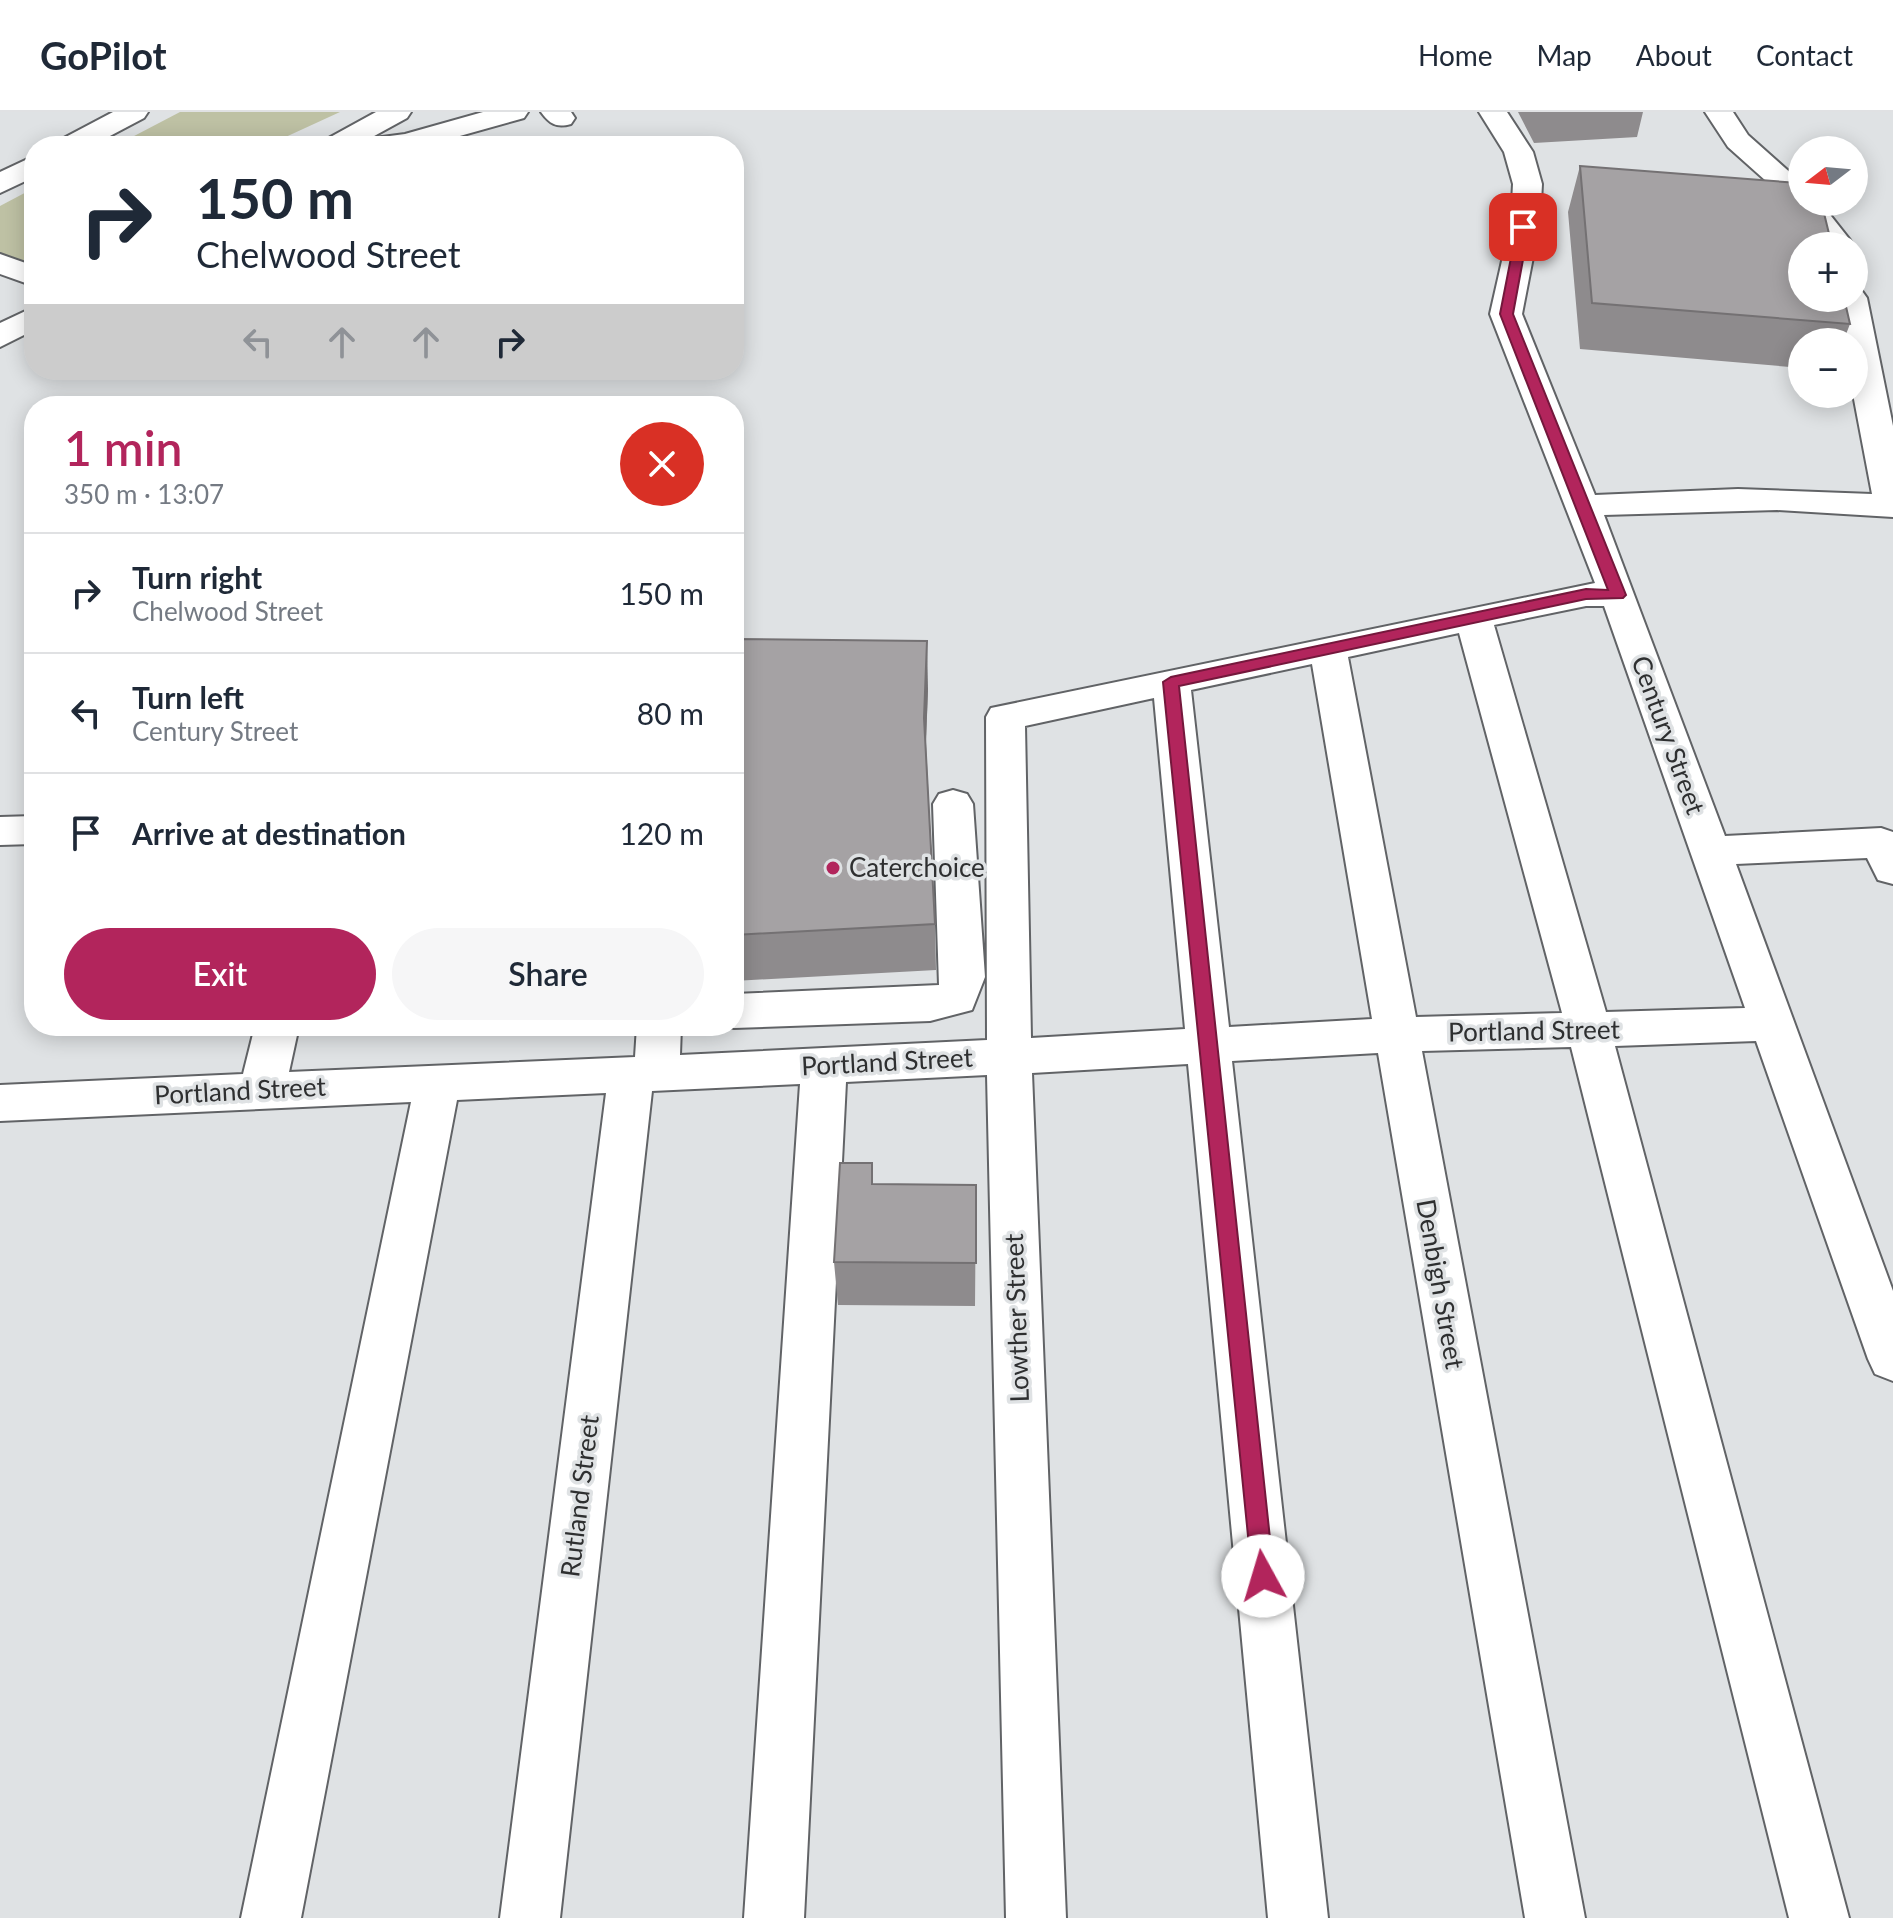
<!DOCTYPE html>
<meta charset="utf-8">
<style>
body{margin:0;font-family:Lato,sans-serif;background:#f6f6f7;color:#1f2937;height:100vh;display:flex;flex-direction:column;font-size:30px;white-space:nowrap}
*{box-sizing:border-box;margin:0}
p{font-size:26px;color:#747a83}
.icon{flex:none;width:44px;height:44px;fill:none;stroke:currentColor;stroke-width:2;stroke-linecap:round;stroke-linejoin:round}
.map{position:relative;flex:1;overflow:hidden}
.panel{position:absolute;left:24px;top:284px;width:720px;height:640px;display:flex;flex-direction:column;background:#fff;border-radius:32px;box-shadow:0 4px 20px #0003}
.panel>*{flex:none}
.guide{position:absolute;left:24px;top:24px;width:720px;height:244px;border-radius:32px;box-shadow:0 4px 20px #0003;background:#fff;color:#1f2937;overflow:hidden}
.needle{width:52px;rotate:254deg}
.controls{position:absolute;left:1788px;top:24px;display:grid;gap:16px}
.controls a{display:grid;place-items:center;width:80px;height:80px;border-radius:50%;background:#fff;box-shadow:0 4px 20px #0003;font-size:40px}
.pin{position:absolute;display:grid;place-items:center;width:68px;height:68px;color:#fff;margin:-34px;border-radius:16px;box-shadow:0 4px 12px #0006}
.me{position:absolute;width:88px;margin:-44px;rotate:354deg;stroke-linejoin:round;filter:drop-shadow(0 0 6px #0008)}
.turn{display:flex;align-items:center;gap:28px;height:168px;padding:0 40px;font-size:36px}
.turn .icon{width:104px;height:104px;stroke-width:2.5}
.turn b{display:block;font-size:56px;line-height:68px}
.lanes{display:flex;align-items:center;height:76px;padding:0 40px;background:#0003;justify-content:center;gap:40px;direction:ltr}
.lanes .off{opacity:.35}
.round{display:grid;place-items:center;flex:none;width:84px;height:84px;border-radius:42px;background:#f6f6f7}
.summary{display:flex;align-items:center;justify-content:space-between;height:136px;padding:0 40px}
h1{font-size:48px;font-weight:600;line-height:60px;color:#b2255c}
.primary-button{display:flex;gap:16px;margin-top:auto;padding:16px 40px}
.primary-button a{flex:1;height:92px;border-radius:48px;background:#b2255c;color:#fff;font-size:32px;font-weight:600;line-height:92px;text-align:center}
.primary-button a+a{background:#f6f6f7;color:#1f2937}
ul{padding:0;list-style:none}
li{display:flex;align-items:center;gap:24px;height:120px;padding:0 40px;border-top:2px solid #e0e1e3}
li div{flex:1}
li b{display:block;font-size:30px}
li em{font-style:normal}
header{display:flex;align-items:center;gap:48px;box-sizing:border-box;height:112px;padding:0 40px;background:#fff;border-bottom:2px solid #e0e1e3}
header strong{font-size:38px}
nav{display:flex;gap:44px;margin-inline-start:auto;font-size:28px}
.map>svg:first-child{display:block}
</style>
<header>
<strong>GoPilot</strong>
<nav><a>Home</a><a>Map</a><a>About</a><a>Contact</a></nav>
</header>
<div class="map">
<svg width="1893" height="1806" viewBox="0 0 1893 1806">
<rect width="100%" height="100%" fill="#dfe2e4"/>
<path fill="#bec1a4" d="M180,0H340L266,34H115Z
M34,76V158L0,144V94Z"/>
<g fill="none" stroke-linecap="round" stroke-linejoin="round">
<g stroke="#616366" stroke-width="4">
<path id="minor" d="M113,0H148L144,6L91,34H56L60,28Z
M541,0H571L575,6L571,12C556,16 550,12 541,0Z
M1479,0H1507L1533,40L1542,72L1540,109L1522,202L1595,383L1738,377L1872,382L1853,282L1854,230H1844L1835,186H1854V177L1862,179L1867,186L1893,314V405L1777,398L1604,403L1725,724L1881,716L1893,720V772L1878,768L1867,746L1736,752L1893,1179V1269L1875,1262L1868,1247L1756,929L1615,934L1849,1806H1789L1571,935L1422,939L1585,1806H1525L1378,941L1232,949L1328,1806H1268L1188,952L1032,961L1066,1806H1006L987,963L846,970L804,1806H744L800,972L652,979L560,1806H500L606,981L457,988L301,1806H241L411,990L0,1009V973L243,962L255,914H299L289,960L635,945L637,914H681L680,943L987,928L986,605L991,596L1595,471L1490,202L1511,109L1513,72L1504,40ZM1586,494H1604L1745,896L1606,900L1494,513ZM1459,521L1562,901L1416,905L1348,545ZM1312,552L1372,907L1229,915L1191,578ZM1154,586L1185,917L1031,926L1025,614Z
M1705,0H1733L1748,23L1802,71V90H1820L1850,128L1854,134H1823L1793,93L1728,35Z
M34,44V65L0,81V60Z
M0,142L34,154V174L0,162Z
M953,678L967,682L973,692L985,865L972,898L930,909L734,916L728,914H734V882L939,873L933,692L939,682Z
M34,704V732L0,733V705Z"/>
</g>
<g stroke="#616366" stroke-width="4">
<path id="major" d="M483,0H528L524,6L424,34H355L359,28L405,22Z"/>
</g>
<g stroke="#616366" stroke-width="4">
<path id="highway" d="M376,0H411L407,6L356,34H321L325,28Z
M34,195V218L0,235V211Z"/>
</g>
<use href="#minor" fill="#fff" fill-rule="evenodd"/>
<use href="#major" fill="#fff" fill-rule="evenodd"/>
<use href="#highway" fill="#fff" fill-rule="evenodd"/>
</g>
<path fill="#8e8b8d" d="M1518,0H1643L1637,25L1534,31Z
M1580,54L1850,212L1843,230H1802V256L1580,237L1568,100Z
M734,527L928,577L926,631L935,812L936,858L734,869Z
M873,1072L976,1073L975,1194L838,1193L834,1150Z"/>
<path fill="#747173" d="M927,529L928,577L925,653L924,606Z"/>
<path fill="#a5a2a4" stroke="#747173" stroke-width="2" d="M1580,54L1798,71L1802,91L1822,93L1832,134H1802V186H1844L1850,212L1592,191Z
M734,527L927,529L924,606L935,812L734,823Z
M840,1051H872V1072L976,1073V1151L834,1150Z"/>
<path fill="#b2255c" stroke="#74183c" stroke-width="2" d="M1523,111L1529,115L1513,202L1626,483L1623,486L1586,487L1179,574L1274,1464L1271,1471L1263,1475L1255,1471L1252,1464L1163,570L1171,565L1586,477L1608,478L1500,202L1517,115Z"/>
<circle fill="#b2255c" stroke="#dfe2e4" stroke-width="3" cx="833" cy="756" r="8"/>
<g text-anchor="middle" stroke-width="7" stroke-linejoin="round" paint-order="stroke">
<g font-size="26" fill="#2e2f30" stroke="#dfe2e4">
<text transform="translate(1668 623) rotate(70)" y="9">Century Street</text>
<text transform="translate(1534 919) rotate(-1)" y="9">Portland Street</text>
<text transform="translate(887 950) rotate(-3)" y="9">Portland Street</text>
<text transform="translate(240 979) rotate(-3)" y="9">Portland Street</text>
<text transform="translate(1440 1172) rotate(80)" y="9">Denbigh Street</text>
<text transform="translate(1017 1206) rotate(-92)" y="9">Lowther Street</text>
<text transform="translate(580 1384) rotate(-83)" y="9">Rutland Street</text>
</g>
<g font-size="26" fill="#2e2f30" stroke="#dfe2e4" text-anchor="start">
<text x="849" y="765">Caterchoice</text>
</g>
</g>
</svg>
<div class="controls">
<a><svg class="needle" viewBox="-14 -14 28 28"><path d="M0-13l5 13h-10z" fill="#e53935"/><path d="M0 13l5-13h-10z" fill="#747a83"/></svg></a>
<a>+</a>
<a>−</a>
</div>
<div class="pin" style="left:1523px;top:115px;background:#d93025"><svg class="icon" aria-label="arrive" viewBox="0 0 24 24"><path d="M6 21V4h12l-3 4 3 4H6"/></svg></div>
<svg class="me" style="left:1263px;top:1464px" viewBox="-20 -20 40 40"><circle r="19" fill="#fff"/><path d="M0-13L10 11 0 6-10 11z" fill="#b2255c"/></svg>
<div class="guide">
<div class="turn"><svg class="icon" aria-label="right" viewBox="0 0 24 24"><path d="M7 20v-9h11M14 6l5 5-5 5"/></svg><div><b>150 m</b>Chelwood Street</div></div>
<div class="lanes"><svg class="icon off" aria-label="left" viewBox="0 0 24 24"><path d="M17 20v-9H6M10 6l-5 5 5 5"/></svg><svg class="icon off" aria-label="ahead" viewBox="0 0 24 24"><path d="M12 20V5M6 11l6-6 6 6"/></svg><svg class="icon off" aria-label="ahead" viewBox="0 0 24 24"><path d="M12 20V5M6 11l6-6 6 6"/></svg><svg class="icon" aria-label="right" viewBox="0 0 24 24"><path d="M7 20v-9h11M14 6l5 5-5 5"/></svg></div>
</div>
<section class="panel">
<div class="summary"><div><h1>1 min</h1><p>350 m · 13:07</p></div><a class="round" style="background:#d93025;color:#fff"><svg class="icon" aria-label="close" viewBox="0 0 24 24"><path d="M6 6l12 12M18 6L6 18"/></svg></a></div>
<ul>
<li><svg class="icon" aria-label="right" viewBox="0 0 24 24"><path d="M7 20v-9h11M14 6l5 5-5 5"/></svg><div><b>Turn right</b><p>Chelwood Street</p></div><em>150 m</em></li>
<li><svg class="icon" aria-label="left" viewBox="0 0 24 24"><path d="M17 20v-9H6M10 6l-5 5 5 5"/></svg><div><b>Turn left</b><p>Century Street</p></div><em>80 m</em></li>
<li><svg class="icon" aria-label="arrive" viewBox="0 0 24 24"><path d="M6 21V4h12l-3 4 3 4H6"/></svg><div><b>Arrive at destination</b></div><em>120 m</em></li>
</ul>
<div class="primary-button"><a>Exit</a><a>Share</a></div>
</section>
</div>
